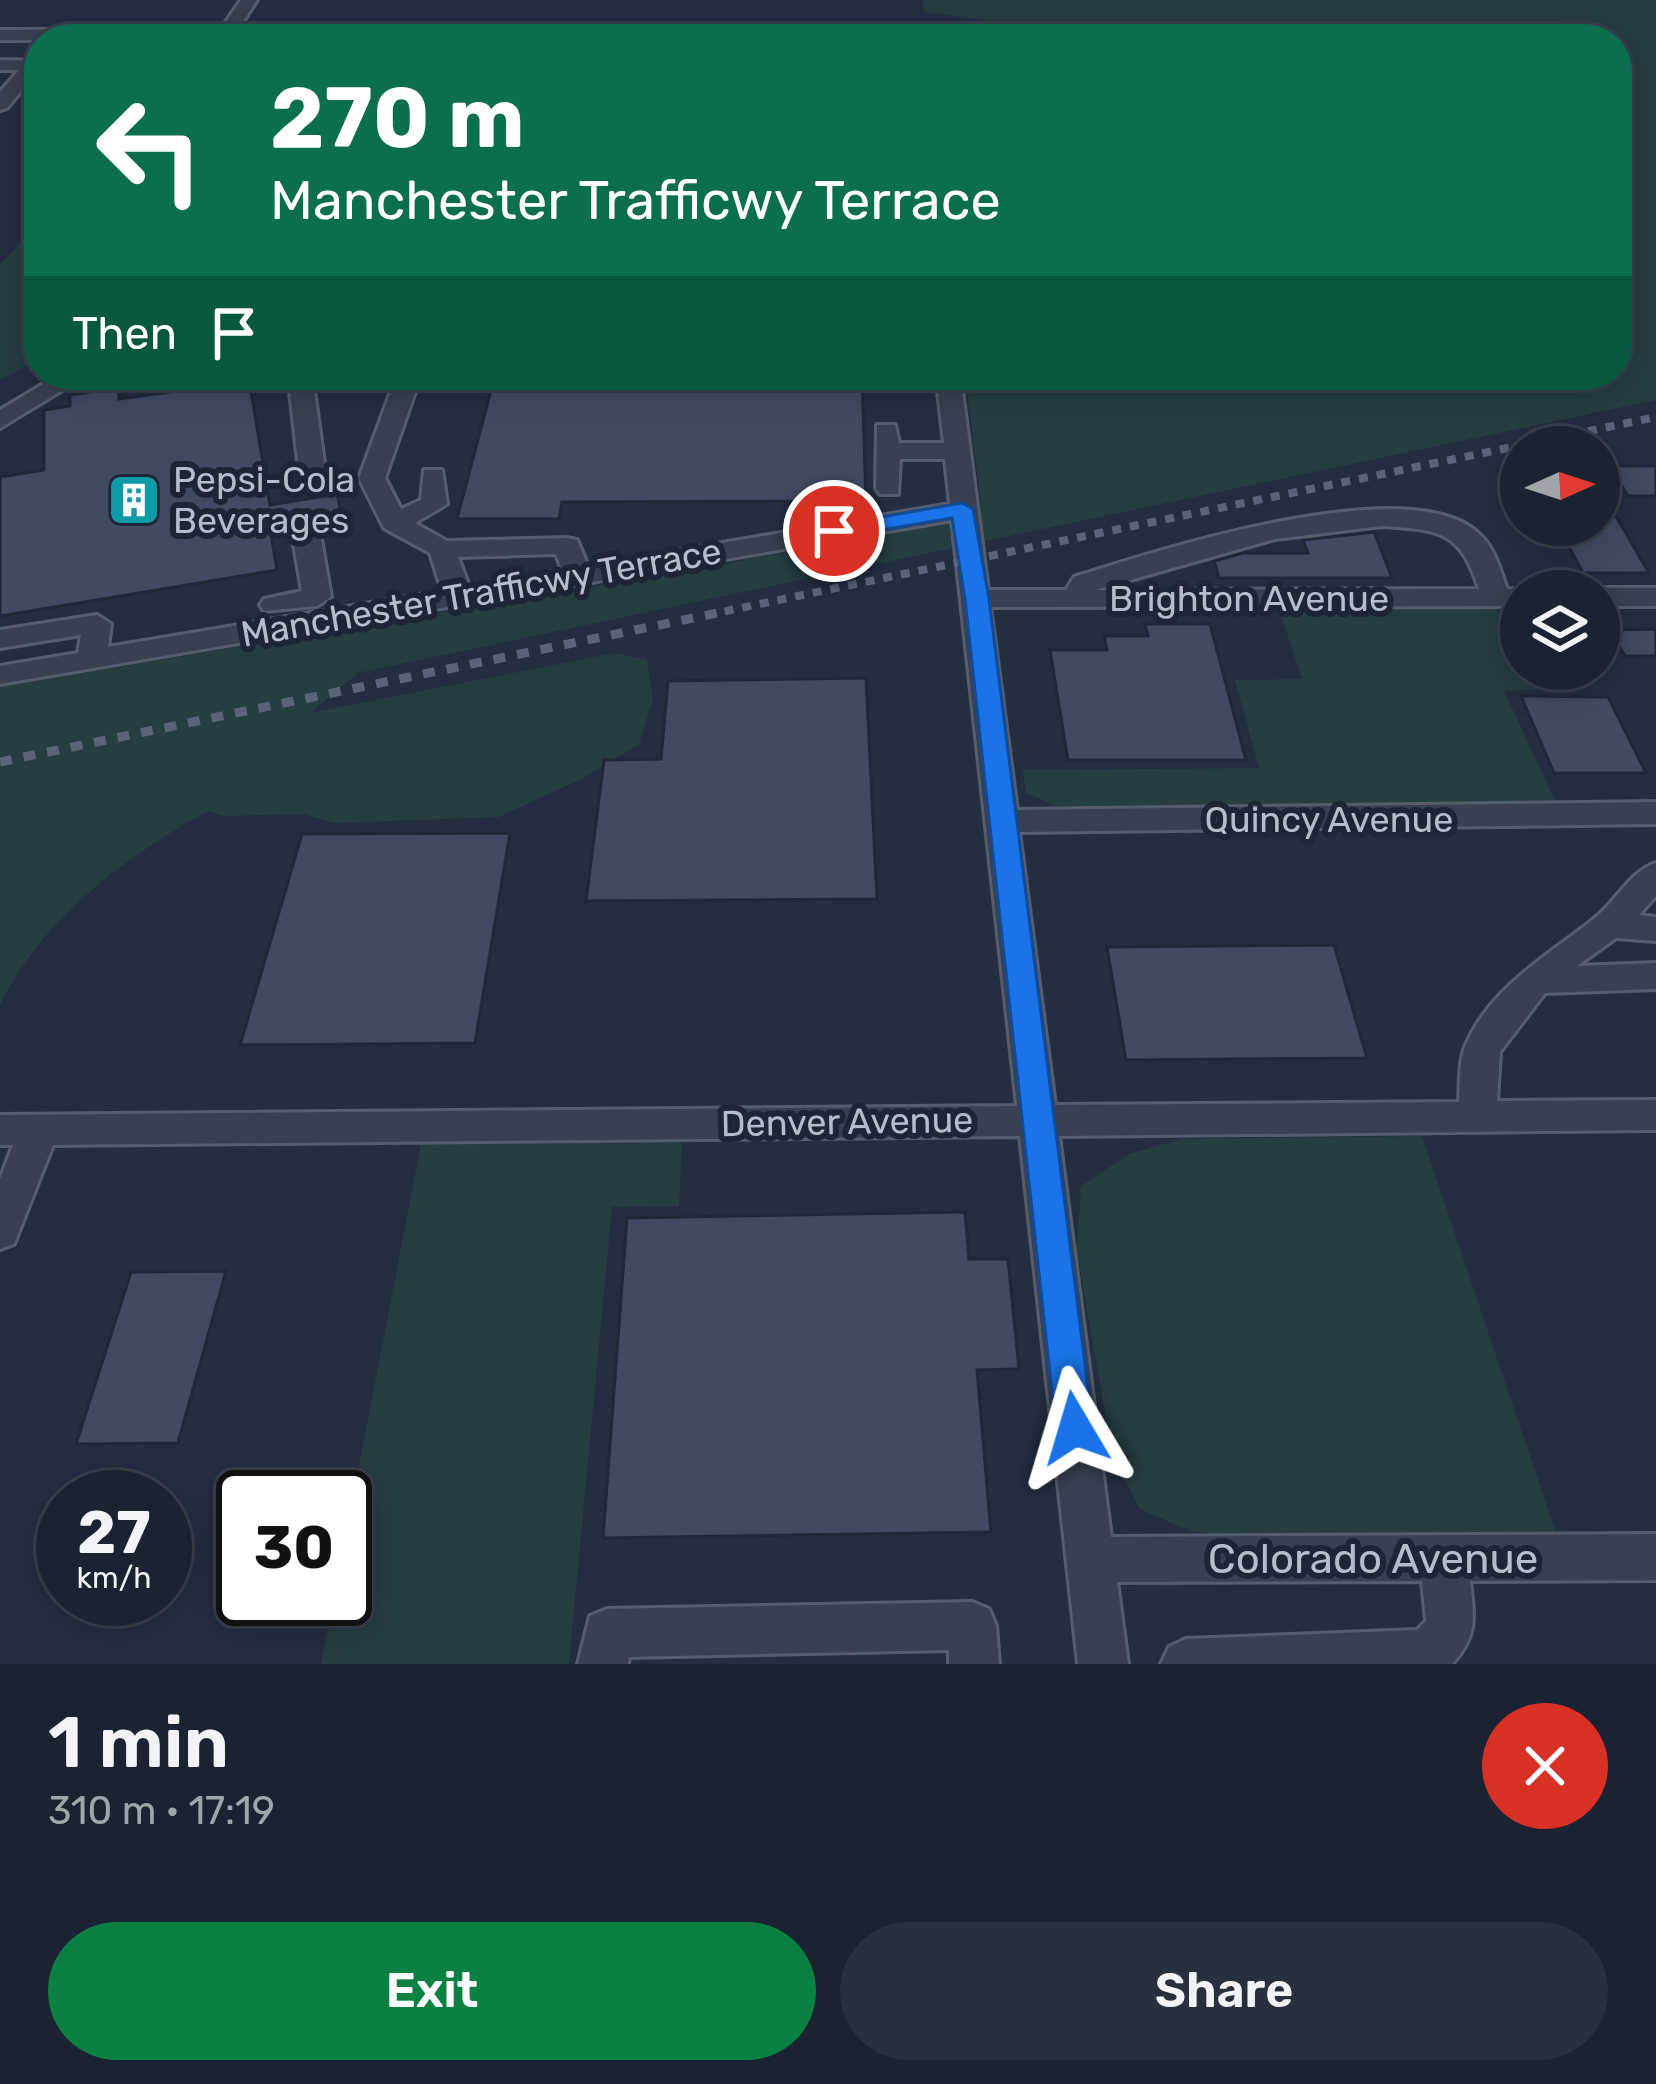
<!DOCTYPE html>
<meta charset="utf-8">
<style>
body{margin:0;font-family:Rubik,sans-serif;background:#282f3d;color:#f1f3f6;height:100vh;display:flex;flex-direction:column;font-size:45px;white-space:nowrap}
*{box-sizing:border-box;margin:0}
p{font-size:39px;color:#a0a4ab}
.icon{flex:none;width:66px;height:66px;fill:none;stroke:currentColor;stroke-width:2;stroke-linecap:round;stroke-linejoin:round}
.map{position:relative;height:1664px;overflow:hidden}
.panel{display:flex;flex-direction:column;background:#1b2231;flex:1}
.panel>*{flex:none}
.top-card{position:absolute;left:24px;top:24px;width:1608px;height:366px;border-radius:48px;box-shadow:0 6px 30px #0003,0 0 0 3px #393f4d;background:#0b6e4f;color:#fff;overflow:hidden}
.needle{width:78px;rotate:87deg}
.fabs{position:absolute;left:1500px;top:426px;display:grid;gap:24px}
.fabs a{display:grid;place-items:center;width:120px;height:120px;border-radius:50%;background:#1b2231;box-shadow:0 6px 30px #0003,0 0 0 3px #393f4d;font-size:60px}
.speed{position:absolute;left:36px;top:1470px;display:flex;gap:24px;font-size:60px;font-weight:700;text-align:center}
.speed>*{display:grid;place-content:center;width:156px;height:156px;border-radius:50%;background:#1b2231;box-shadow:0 6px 30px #0003,0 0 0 3px #393f4d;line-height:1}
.speed small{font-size:30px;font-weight:400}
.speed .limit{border:6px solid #111;border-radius:18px;background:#fff;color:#111}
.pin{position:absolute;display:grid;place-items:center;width:102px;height:102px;color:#fff;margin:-51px;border:6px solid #fff;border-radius:50%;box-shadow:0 3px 12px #0007}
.me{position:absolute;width:132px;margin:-66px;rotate:353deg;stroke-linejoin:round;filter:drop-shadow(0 0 9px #0008)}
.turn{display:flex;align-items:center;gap:42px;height:252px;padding:0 48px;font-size:54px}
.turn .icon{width:156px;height:156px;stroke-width:2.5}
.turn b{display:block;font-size:84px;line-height:102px}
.then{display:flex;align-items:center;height:114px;padding:0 48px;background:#0003;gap:24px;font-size:45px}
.round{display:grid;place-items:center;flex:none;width:126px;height:126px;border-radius:63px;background:#282f3d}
.overview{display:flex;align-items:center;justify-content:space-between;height:204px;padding:0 48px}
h1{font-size:72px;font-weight:600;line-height:90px}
.primary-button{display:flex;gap:24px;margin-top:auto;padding:24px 48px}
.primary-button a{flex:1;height:138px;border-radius:72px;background:#0b8043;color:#fff;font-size:48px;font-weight:600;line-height:138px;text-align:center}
.primary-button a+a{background:#282f3d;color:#f1f3f6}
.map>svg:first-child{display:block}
</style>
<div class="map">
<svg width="1656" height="1664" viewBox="0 0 1656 1664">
<rect width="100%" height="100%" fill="#242e41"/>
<path fill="#263d42" d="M922,0H1656V400L358,673L310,713L614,653L647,660L653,700L639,744L581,779L499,817L334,823L303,814L224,816L208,811C127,856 42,918 0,1005V687L710,567L982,512L965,375H1617V39H1312L1304,34L1255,32L1248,39H1064L1050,28L924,12Z
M39,222V359L0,380V265Z
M1496,607L1521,659V669H1526L1536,689L1504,691L1558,807L1071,812L1026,793L1023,770L1259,768L1235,680L1302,679L1279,609Z
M1422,1136L1557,1536L1268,1541L1189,1531L1140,1509L1113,1458L1077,1252L1081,1186L1129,1154L1182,1139Z
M682,1143L679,1206L612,1207L569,1664H321L333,1599H345V1538L421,1144Z"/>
<path fill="#404b61" stroke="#1f2738" stroke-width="3" d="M215,375L217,384L249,379L270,505L337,494L343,521L271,533L277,570L0,616V477L44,470V410L70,406V395L119,388V399L177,391L176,379Z
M495,375H862L866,501L562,502L559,519H457Z
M1610,466H1656V496H1628Z
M1599,487L1649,573H1583L1557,525H1599Z
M1374,532L1392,578H1219L1214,561L1243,553H1308L1303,540Z
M1145,624H1210L1246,760H1068L1050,650H1107L1104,636H1148Z
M1656,629V656H1625L1610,630Z
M866,678L877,899L586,901L604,760L661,759L668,681Z
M1521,696L1608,697L1646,773H1554Z
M510,833L475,1043L240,1045L302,834Z
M1334,945L1367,1058L1126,1060L1107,947Z
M965,1212L969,1259H1008L1019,1369L977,1370L991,1532L603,1538L627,1218Z
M226,1271L178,1443L76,1444L131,1272Z"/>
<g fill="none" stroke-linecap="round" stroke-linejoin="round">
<g stroke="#565e6e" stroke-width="6">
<path id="minor" d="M241,0H257L238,29L911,26L1267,33L1276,38L0,40V30L221,29Z
M0,60L39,61V69L7,108L0,110V92L19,70H0Z
M58,375H87L0,428V410Z
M288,375H312L325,470L321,476H303L299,470Z
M397,375H421L385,478L401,509L421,500L424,470H442L447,504L415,523L447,541L567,538L577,540L588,566L950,504L945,459H900L898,494H880L876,488L877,425H895L899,443H944L936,375H960L988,590H1066L1074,577C1156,551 1407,470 1477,532C1494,546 1500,569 1507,589L1531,591H1521V606L990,607L1017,810L1656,802V824L1019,832L1055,1105L1459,1102C1460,1085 1459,1062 1465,1047C1490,987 1548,956 1595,918C1616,902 1630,871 1656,863V896L1639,915L1656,917V941L1616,938L1577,966L1656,963V989L1545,993L1500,1052L1497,1101L1656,1100V1130L1059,1136L1111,1537L1656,1534V1580L1470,1581C1474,1617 1478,1636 1452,1664H1161L1169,1647L1186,1639L1417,1630L1426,1621L1422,1581L1117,1582L1128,1664H1078L1020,1136L53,1145L14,1244L0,1249V1179L13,1145H0V1115L1017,1106L952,520L0,684V666L78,653L81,635L0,648V630L97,615L111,624L108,647L442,591L430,553L384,528L359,478ZM1382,526C1439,530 1460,530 1479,589L1095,590L1275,539ZM556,554L562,570L469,586L458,557Z
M307,531L321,539L331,597L317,606L264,611L260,605L264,599L302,591L293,539Z
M1599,588H1656V606H1599V591H1589Z
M972,1602L989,1609L996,1626L999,1664H949V1650L629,1657L628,1664H578L590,1616L607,1609Z"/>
</g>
<use href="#minor" fill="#384051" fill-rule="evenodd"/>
<path stroke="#5a6478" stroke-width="8" stroke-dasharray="9 9" stroke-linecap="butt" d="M707,615L1656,417"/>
<path stroke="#5a6478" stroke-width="9" stroke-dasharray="12 12" stroke-linecap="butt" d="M0,762L722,612"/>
</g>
<path fill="#1a73e8" stroke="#114b97" stroke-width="3" d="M962,503L973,509L989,599L1093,1428L1088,1440L1075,1444L1062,1440L1056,1428L965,599L952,518L834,538L822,531L834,525Z"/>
<defs>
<g id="building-square" transform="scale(2.7)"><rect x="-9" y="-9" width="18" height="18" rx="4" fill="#0f9aa8" stroke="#1d2536"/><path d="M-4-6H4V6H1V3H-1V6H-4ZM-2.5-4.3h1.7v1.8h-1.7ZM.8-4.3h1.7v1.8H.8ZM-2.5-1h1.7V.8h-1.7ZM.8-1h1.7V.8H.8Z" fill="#fff"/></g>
</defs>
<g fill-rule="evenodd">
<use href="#building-square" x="134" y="500"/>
</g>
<g text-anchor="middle" stroke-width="12" stroke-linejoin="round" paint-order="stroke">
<g font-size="36" fill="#b5bccb" stroke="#1d2536" text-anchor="start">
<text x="173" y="492">Pepsi-Cola<tspan x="173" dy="41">Beverages</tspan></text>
</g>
<g font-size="36" fill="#b5bccb" stroke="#1d2536">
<text transform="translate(481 592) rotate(-10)" y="13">Manchester Trafficwy Terrace</text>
<text x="1249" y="611">Brighton Avenue</text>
<text x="1329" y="832">Quincy Avenue</text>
<text transform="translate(847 1121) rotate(-1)" y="13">Denver Avenue</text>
</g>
<g font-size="42" fill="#b5bccb" stroke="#1d2536">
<text x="1373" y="1573">Colorado Avenue</text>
</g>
</g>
</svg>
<div class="fabs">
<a><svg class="needle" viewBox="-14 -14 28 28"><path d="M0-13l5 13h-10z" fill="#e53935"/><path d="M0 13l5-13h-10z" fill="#a0a4ab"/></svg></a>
<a><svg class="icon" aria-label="layers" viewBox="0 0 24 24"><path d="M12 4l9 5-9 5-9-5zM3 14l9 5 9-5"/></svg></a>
</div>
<div class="speed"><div>27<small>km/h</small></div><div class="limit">30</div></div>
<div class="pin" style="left:834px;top:531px;background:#d93025"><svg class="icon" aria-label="arrive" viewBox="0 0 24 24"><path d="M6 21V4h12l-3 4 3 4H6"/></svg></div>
<svg class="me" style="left:1075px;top:1428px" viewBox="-20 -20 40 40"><path d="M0-17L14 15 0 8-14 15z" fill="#1a73e8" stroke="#fff" stroke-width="4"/></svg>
<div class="top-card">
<div class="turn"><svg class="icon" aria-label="left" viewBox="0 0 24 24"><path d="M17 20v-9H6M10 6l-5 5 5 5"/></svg><div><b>270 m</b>Manchester Trafficwy Terrace</div></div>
<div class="then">Then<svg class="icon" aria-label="arrive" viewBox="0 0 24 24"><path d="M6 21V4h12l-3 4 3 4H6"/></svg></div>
</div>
</div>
<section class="panel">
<div class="overview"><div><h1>1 min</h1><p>310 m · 17:19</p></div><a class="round" style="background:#d93025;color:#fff"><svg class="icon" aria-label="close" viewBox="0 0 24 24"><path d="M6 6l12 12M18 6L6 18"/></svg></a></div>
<div class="primary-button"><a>Exit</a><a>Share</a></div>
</section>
